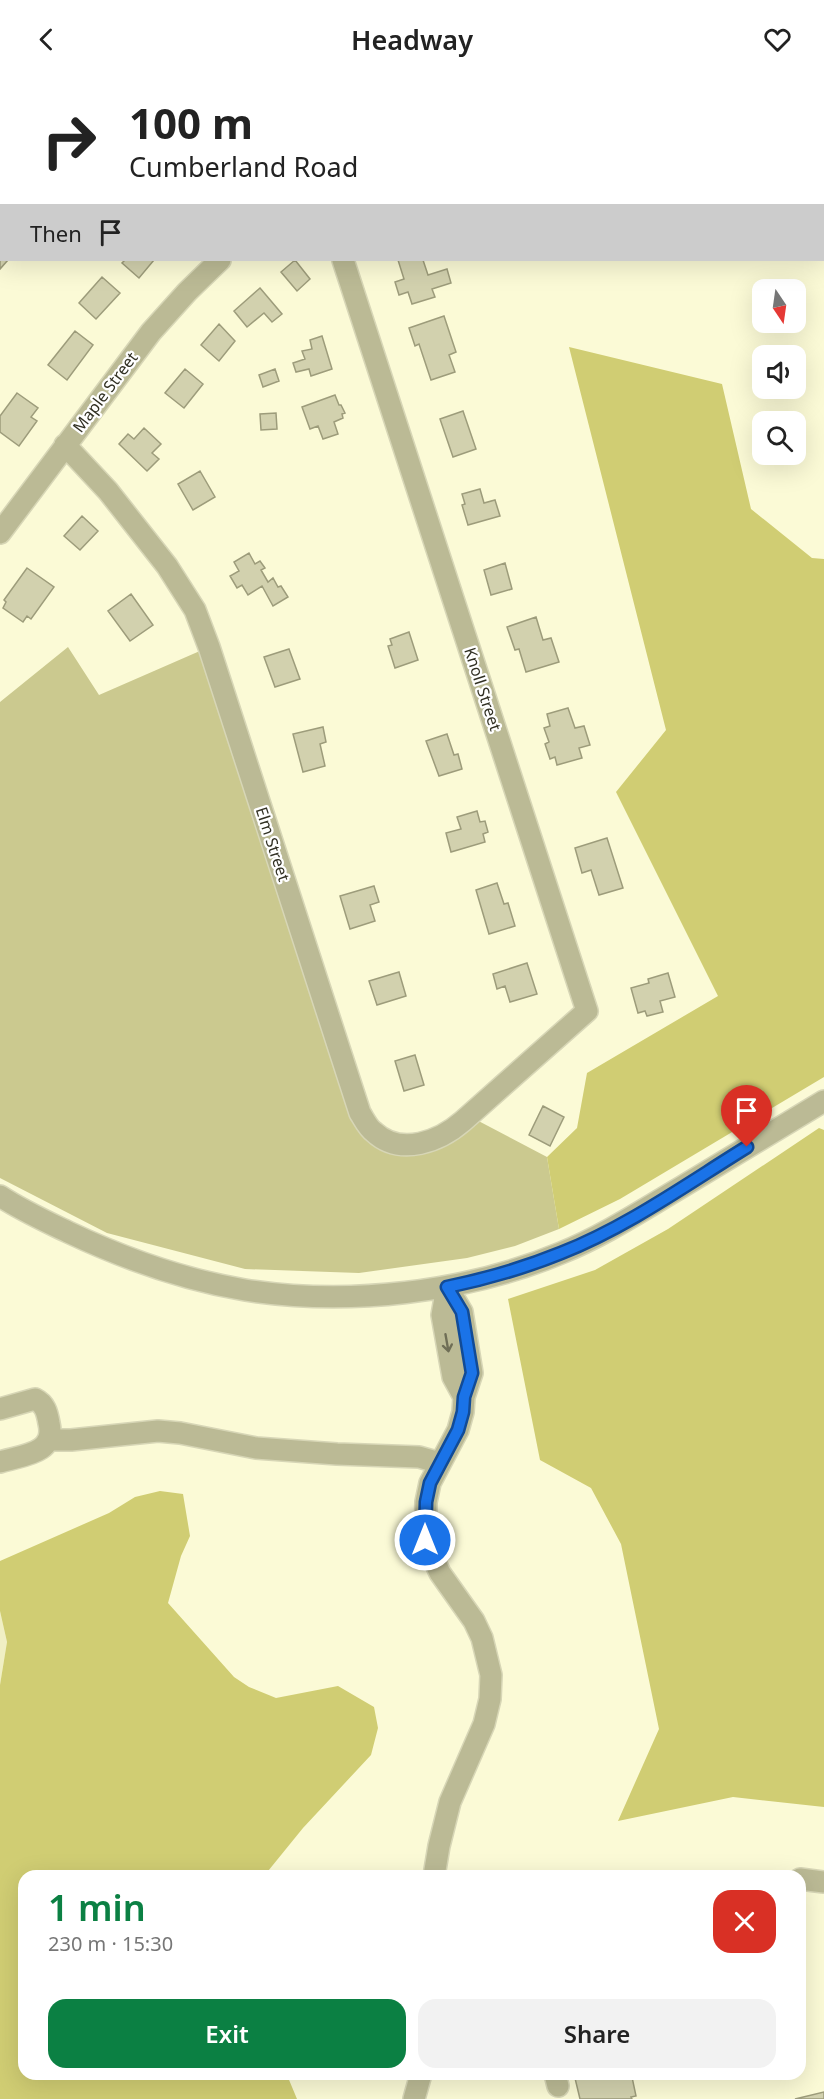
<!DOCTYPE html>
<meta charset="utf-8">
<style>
body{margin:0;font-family:"Noto Sans",sans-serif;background:#f2f2f2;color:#222;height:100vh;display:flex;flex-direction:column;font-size:22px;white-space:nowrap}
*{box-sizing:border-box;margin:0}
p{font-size:20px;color:#767676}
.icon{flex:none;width:33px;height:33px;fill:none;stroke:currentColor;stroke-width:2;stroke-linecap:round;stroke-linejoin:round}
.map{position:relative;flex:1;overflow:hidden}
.details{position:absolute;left:18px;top:1792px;width:788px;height:210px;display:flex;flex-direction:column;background:#fff;border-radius:18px;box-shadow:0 6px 24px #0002}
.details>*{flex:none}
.top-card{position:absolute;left:0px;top:0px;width:825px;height:183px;box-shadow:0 6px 24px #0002;background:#fff;color:#222;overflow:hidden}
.needle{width:39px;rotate:167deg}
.fabs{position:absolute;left:752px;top:201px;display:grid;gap:12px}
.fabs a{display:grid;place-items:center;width:54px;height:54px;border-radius:12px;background:#fff;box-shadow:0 6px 24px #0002;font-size:30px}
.pin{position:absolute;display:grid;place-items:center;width:51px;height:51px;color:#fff;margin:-62px -26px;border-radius:50% 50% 50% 0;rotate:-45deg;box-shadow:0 0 6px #0007}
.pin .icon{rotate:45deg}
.me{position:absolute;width:66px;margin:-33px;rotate:0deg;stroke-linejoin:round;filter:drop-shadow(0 0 4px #0008)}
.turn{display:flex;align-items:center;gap:21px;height:126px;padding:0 30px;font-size:27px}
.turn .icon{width:78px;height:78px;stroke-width:2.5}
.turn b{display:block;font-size:42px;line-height:51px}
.then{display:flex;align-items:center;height:57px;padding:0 30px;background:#0003;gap:12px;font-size:22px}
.round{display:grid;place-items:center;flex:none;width:63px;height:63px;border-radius:18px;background:#f2f2f2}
.headline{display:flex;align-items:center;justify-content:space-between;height:102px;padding:0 30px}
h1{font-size:36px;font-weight:600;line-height:45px;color:#0b8043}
.primary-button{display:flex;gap:12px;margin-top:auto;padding:12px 30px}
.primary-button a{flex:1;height:69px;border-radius:18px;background:#0b8043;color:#fff;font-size:24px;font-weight:600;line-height:69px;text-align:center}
.primary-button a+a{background:#f2f2f2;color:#222}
header{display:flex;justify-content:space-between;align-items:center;height:78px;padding:0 30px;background:#fff;font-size:27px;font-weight:600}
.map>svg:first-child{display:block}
</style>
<header><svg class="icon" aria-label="back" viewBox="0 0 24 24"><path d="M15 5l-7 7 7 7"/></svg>Headway<svg class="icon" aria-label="heart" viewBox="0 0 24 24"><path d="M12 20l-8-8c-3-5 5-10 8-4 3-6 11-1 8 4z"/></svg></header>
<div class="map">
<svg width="824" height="2021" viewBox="0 0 824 2021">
<rect width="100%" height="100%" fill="#fbfad6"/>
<path fill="#f0efc4" d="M0,1533L7,1564L0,1607Z"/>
<path fill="#cbc98f" d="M529,0H705V1L529,2Z
M68,569L99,617L209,569L360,1035L404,1066L469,1038L547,1079L559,1151L515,1168L467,1180L359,1195L245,1191L107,1155L0,1100V624Z"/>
<path fill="#d0cd73" d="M569,269L722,306L751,431L812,480L824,481V999L620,1121L559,1151L547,1079L577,1050L587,995L718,918L616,714L666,652Z
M819,1050L824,1052V1729L733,1719L618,1743L659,1651L621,1466L591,1410L540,1382L508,1221L595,1192L668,1151Z
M160,1413L183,1416L190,1458L181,1478L168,1525L234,1599L249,1609L276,1620L338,1608L374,1629L378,1650L371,1677L303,1750L264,1798H24V1996L287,1997L297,2021H0V1607L7,1564L0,1533V1483L109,1435L135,1419Z"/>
<path fill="#d2d1ae" stroke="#9d9c7b" stroke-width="1.5" d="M0,165L2,182H8L0,191Z
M125,182H154L139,200L122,185Z
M295,182L310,201L297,213L281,194Z
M398,182H423L428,197L447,191L451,205L432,211L435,219L412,226L408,214L399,217L395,204L404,201Z
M102,199L120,215L96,241L79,225Z
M260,210L282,236L272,244L264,235L247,249L234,233Z
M444,238L456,274L449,277L455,294L431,302L419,266L415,268L409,250Z
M219,246L235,263L219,283L201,267Z
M75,253L93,267L67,302L48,287Z
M322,258L332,291L311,298L309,291L296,294L293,285L305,281L302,273L312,271L310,262Z
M185,291L203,306L184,330L165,315Z
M275,291L279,303L263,309L259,297Z
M17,315L38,330L31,339L37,343L19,368L0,354V338Z
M335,317L339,327H341L345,335L342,336L343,340L334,344L338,356L323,361L318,348L310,351L302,329Z
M463,333L476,371L453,379L440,341Z
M276,335L277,351L261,352L260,336Z
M144,350L161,366L152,375L159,381L147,393L119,366L128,356L134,361Z
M200,393L215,419L193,432L178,406Z
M480,411L484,425L495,422L500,438L468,447L462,427L465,426L462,416Z
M82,438L98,453L80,472L64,458Z
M249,475L255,486L260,483L265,490L261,492L268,504L273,500L278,509L281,508L288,519L273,528L262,508L248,517L242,507L237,510L230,498L239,493L234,484Z
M505,485L512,511L491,517L484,492Z
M27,490L54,509L31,541L27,538L23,544L3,530L6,524L4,522Z
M131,516L153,547L130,563L108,533Z
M536,539L543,562L551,560L559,584L526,594L519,571L515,572L507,549Z
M409,554L418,582L395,590L388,568L392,567L390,561Z
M289,571L300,601L275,609L264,579Z
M568,630L575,650L584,648L590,667L579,670L582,680L557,687L555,679L550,681L545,666L549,664L544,650L550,648L547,636Z
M323,649L326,664L320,666L325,688L303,694L293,656Z
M447,656L454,677L458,676L462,691L439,698L426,663Z
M477,733L480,744L485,743L488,754L483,756L485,764L451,774L446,755L461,751L457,739Z
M607,760L623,810L599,817L591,792L582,795L575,770Z
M497,805L504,826L508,825L515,848L489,856L476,812Z
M374,808L379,824L370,827L375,843L350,851L340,818Z
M527,885L537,916L510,924L505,908L497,911L493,896Z
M399,894L406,918L377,927L369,903Z
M668,895L675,919L660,923L663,934L647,938L645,933L638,935L631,910L649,905L648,901Z
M415,977L424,1007L404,1013L395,983Z
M543,1028L564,1039L550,1068L529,1057Z
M800,1899L805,1921L800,1922Z
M574,1996H629L630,2000L632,1999L636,2018L631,2019L632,2021H580Z
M824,2014V2021H795Z"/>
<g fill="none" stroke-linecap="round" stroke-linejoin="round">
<g stroke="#d7d6b6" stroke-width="24">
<path id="minor" d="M25,0L27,2
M280,0V2
M0,58L2,56
M65,367L108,413L167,488L195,532L209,569L360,1035C364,1041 368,1050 374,1054C401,1079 440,1063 463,1043L587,933L343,182
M0,455L151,254L187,214L220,182
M0,1118C21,1132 45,1143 68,1154C123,1180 185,1202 245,1212C348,1228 465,1215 561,1175C603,1158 641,1133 680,1110C728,1081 776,1052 824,1023
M447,1209L442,1237L453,1299L464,1319
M0,1331L35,1321C45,1326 47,1334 49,1345C56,1376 23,1377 0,1384
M50,1362H71L158,1353L180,1355L256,1370L337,1376L419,1379L440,1385
M434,1798L439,1768L450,1724L484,1646L490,1621L491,1597L482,1560L474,1543L440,1495L425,1462L426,1424L430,1405L458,1352L463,1334L464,1319L472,1295L462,1234L447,1209
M800,1801L824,1804
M555,1996L558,2008
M414,2021L421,1996"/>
</g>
<use href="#minor" stroke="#bbba95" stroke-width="21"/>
</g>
<defs><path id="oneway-shaft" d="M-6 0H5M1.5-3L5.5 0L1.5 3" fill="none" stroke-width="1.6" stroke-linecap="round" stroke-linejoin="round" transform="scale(1.5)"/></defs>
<use stroke="#6f6e56" href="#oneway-shaft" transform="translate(447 1265) rotate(80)"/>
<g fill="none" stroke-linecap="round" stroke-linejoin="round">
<g stroke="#114b97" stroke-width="15">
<path id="route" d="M425,1462L426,1424L430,1405L458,1352L463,1334L464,1319L472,1295L462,1234L447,1209C486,1201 524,1190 561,1175C627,1149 687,1106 747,1069"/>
</g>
<use href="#route" stroke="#1a73e8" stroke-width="10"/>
</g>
<g text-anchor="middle" stroke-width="4.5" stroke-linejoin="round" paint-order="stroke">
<g font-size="16" fill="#313023" stroke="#fff">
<text transform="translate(105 314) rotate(-53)" y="6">Maple Street</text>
<text transform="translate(483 611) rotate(72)" y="6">Knoll Street</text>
<text transform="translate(273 766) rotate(72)" y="6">Elm Street</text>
</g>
</g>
</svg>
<div class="fabs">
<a><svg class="needle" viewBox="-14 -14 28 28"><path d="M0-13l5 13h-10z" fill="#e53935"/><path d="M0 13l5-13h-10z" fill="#767676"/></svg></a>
<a><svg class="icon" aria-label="sound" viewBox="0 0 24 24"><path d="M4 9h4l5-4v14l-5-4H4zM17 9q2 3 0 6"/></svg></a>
<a><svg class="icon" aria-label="search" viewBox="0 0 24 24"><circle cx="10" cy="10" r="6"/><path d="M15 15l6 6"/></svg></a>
</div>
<div class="pin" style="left:747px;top:1069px;background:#d93025"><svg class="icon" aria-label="arrive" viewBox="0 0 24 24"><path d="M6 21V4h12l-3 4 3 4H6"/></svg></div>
<svg class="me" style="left:425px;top:1462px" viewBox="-20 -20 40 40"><circle r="17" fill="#1a73e8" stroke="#fff" stroke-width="3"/><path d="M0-11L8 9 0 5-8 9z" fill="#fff"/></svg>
<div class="top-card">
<div class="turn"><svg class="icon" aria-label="right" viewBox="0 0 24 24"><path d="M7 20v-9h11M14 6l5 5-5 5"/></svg><div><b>100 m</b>Cumberland Road</div></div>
<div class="then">Then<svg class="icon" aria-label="arrive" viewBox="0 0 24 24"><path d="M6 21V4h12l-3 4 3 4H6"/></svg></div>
</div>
<section class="details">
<div class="headline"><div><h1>1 min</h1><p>230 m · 15:30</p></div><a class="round" style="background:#d93025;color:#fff"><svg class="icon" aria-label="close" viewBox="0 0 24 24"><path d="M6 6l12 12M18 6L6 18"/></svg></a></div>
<div class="primary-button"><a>Exit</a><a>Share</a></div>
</section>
</div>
